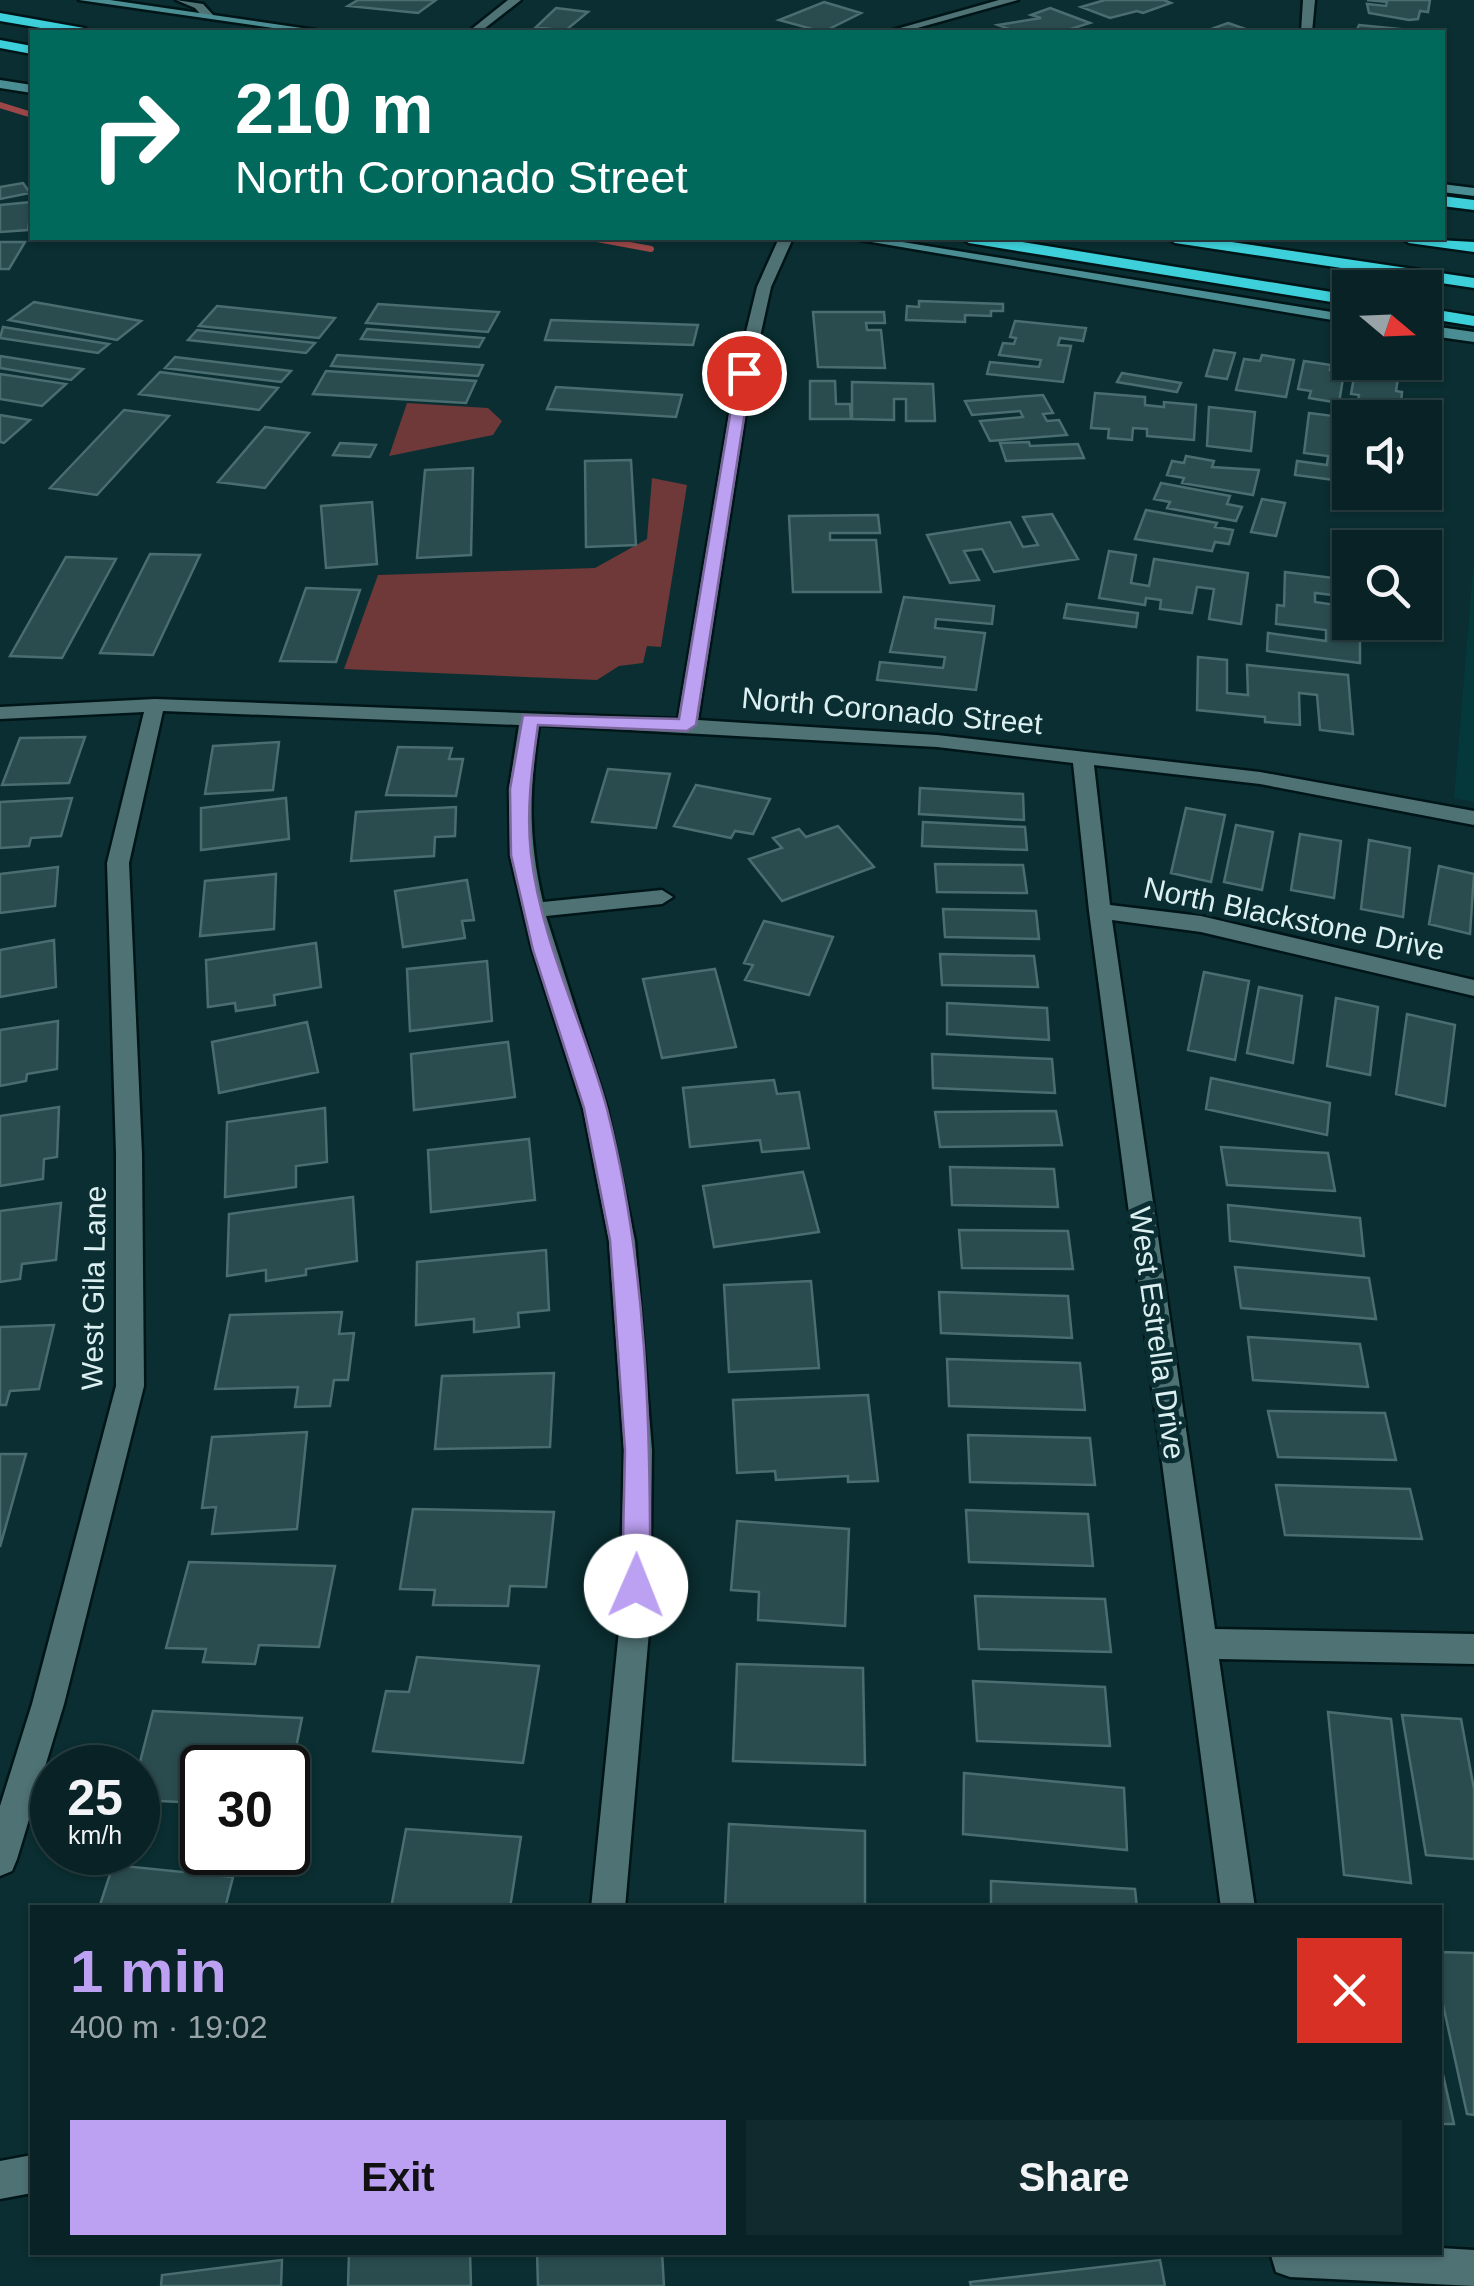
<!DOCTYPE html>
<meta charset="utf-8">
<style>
body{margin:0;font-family:Helvetica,sans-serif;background:#112a2d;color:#f1f3f6;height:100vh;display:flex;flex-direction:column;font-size:38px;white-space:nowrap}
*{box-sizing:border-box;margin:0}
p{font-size:32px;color:#98a4a7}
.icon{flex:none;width:55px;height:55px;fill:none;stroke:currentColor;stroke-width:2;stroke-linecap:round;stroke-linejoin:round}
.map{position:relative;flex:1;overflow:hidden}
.side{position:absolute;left:30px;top:1905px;width:1412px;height:350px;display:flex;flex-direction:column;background:#082225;border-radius:0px;box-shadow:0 2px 8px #0004,0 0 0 2px #293f42}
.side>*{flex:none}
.guide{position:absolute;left:30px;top:30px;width:1415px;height:210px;border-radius:0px;box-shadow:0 2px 8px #0004,0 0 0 2px #293f42;background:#00695c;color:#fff;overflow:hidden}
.needle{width:65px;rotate:109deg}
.fabs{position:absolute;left:1332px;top:270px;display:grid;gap:20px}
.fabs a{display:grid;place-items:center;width:110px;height:110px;border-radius:0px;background:#082225;box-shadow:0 2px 8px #0004,0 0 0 2px #293f42;font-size:50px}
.speed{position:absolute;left:30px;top:1745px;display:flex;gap:20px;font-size:50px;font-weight:700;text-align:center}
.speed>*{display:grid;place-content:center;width:130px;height:130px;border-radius:50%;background:#082225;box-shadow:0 2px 8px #0004,0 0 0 2px #293f42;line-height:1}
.speed small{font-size:25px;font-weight:400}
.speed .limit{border:5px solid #111;border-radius:15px;background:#fff;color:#111}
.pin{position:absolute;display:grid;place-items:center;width:85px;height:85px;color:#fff;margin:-42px;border:5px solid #fff;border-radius:50%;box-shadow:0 2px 10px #0007}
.me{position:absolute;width:110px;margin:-55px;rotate:1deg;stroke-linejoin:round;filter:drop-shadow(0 0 8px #0008)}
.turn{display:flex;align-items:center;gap:35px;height:210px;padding:0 40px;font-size:45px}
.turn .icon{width:130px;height:130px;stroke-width:2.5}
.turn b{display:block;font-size:70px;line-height:85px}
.round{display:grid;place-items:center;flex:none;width:105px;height:105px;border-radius:0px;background:#112a2d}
.head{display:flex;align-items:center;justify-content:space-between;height:170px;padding:0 40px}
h1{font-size:60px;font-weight:700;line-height:75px;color:#bca0f2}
.button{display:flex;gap:20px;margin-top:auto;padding:20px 40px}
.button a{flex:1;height:115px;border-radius:0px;background:#bca0f2;color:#111;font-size:40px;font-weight:700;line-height:115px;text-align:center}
.button a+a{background:#112a2d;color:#f1f3f6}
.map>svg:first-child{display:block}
</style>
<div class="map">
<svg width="1474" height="2286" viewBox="0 0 1474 2286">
<rect width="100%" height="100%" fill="#0a2e31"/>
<path fill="#05383b" d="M1474,558V802L1454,798Z"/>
<path fill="#6e3938" d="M407,403L488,408L502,421L493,435L389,456Z
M652,478L687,485L661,647L647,646L643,663L619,666L597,680L344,669L378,575L595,568L647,539Z"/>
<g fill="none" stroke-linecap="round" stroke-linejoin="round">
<path stroke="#9d4848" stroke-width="6" d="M0,105L32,115
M592,238L651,249"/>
</g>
<path fill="#2a4c4f" stroke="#4a6d70" stroke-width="2.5" d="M358,0H436L418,13L348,6Z
M1105,0H1164L1171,3L1143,13L1137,11L1110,18L1081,7Z
M1367,0H1430L1428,12L1420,11L1418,19L1409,20L1369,13L1367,4L1386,6L1387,2Z
M824,2L861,13L823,32L779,20Z
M556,8L588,12L565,31L536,27Z
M1050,8L1090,23L1061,32H1017L998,25L1041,18L1031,15Z
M1228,23L1251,31L1203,32Z
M1359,25L1420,31L1356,32Z
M23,183L30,193L0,199V187Z
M32,202L28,230L0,232V205Z
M0,242H25L9,269H0Z
M919,301L1003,304V311H991V316L965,315V322L906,320L907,306L919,307Z
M34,302L141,321L117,340L9,320Z
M378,304L499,312L488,332L366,323Z
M217,306L335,318L319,338L199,326Z
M813,312H884L885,323H866L867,330H881L885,368L818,367Z
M551,320L698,325L693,345L545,340Z
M1015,321L1086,328L1083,341L1060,338L1058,345L1071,346L1063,382L987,374L990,362L1039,367L1041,360L999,355L1003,343L1014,344L1016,338L1010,337Z
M3,327L109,344L98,353L0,338Z
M367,329L484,338L479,347L361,339Z
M197,330L315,343L306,353L188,340Z
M1214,350L1235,353L1227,379L1206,376Z
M337,355L483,365L478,376L331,366Z
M1262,355L1294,360L1286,397L1236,390L1244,359L1260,361Z
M0,356L83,369L71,380L0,368Z
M175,357L291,371L281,382L165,368Z
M1304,361L1331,365L1330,370L1344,372L1339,403L1309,398L1311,391L1298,389Z
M1356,366L1399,372L1396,391L1402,392L1401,404L1387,402L1386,409L1357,405L1359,395L1351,394Z
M326,371L476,381L466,403L313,394Z
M160,372L278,388L259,410L139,394Z
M1122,373L1181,383L1177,392L1117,382Z
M0,374L66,384L42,406L0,399Z
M810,381H835L836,404H850L851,419H810Z
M852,382L933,384L935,421H906V399H894V420L852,419Z
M556,387L682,395L676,417L547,409Z
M1095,393L1145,397V405L1164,407V402L1196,405L1194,440L1147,436V429L1133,428L1132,440L1108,438L1109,429L1091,428Z
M1043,395L1053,413L1043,414L1047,421L1059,420L1067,435L990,441L980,421L1023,417L1020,411L972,415L965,401Z
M1209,407L1255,412L1251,451L1207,446Z
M124,410L169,416L97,495L50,488Z
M1309,413L1350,418V431L1341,430L1340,437L1350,439V482L1295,475L1297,461L1327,465L1328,456L1304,453Z
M0,415L30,420L4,443L0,442Z
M265,427L309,433L265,488L218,482Z
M1029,442L1030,446L1078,444L1084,458L1006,461L1000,443Z
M340,443L376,445L370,457L333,455Z
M1186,456L1214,461L1212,467L1259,470L1253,495L1182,483L1184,478L1167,475L1172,461L1184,463Z
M631,460L636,545L586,547L585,461Z
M473,468L471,555L417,558L425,470Z
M1161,483L1230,496L1227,504L1242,507L1236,521L1167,508L1170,502L1154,499Z
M1262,499L1285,503L1276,536L1251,532Z
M372,502L377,564L326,568L321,506Z
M1146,510L1217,523L1215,527L1233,530L1229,544L1215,542L1212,551L1135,539Z
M1052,514L1078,559L994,572L982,549L964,551L979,580L950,583L927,535L1010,522L1023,547L1038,545L1023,517Z
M878,515L880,533H830V540H876L881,592H793L789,516Z
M1109,551L1136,555L1131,583L1149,586L1154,559L1248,573L1241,624L1209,619L1214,589L1197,587L1192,613L1160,609L1161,600L1146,598L1145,605L1099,598Z
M150,554L200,555L153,655L100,653Z
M66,557L116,559L62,658L10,656Z
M1285,572L1350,580V597L1315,593V602L1350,607V622H1366V628L1360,627V663L1267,651L1268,633L1326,641V630L1276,624L1277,605L1284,606Z
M306,588L360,590L336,662L280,661Z
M904,597L994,606L992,624L936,619L935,628L985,633L976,690L877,680L880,662L943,668L945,657L890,652Z
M1067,604L1138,613L1136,627L1064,618Z
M1198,657L1227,660V693L1248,695L1247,665L1348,675L1353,734L1320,730L1317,695L1299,693L1300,725L1265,722V717L1197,710Z
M85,737L69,783L2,785L20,738Z
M279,742L273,790L205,794L213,746Z
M398,747L452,748L449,759H463L456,796L386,795Z
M608,769L670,774L656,828L592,822Z
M696,785L770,799L753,834L735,831L731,838L674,826Z
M920,788L1023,794L1024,820L919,814Z
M72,798L61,836L31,838L29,846L0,848V802Z
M286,798L289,839L201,850V808Z
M456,807L455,836L435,837L434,856L351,861L356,812Z
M1186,808L1225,815L1211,882L1171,873Z
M923,822L1025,827L1027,850L922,846Z
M1236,825L1273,832L1262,890L1224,882Z
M838,826L874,867L782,901L749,859L782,848L773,838L799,829L806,837Z
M1300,834L1341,841L1334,898L1291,890Z
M1369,840L1410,848L1403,917L1361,909Z
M935,864L1023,865L1027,893L937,892Z
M1439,866L1474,874L1470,934L1429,924Z
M58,867L55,906L0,913V874Z
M276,874L274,929L200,936L205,881Z
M467,880L474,920L462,921L465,938L403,947L395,891Z
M943,909L1036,911L1039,939L945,937Z
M764,921L833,937L809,995L745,980L753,965L744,963Z
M54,940L56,987L0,997V950Z
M316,943L321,987L274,995L275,1005L236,1011L235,1003L208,1007L206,960Z
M940,954L1034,956L1038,987L942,985Z
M487,961L492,1021L410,1031L407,969Z
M715,969L736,1047L662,1058L643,979Z
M1204,972L1249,981L1235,1060L1188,1050Z
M1259,987L1302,996L1293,1063L1247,1053Z
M1336,998L1378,1007L1370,1075L1327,1066Z
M947,1003L1047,1008L1049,1040L947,1034Z
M1407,1014L1455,1025L1445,1106L1396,1094Z
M58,1021L57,1069L27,1074L26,1081L0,1086V1030Z
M307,1022L318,1072L219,1093L212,1042Z
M508,1042L515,1097L414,1110L411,1054Z
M932,1054L1052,1059L1055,1093L933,1088Z
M1211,1078L1330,1103L1327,1135L1206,1109Z
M774,1080L777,1094L799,1092L809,1148L762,1152L760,1140L690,1147L683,1088Z
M59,1107L57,1157L44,1159L43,1179L0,1186V1116Z
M325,1108L327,1162L296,1166V1187L225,1197L227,1122Z
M1056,1111L1062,1145L940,1147L935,1112Z
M529,1139L535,1200L431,1212L428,1150Z
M1221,1147L1328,1153L1335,1191L1227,1185Z
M950,1167L1054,1169L1058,1207L952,1205Z
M803,1172L819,1232L714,1247L703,1186Z
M353,1197L357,1261L306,1269V1275L266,1281V1270L227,1276L229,1214Z
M61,1203L56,1260L22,1264L20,1279L0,1282V1211Z
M1228,1205L1360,1218L1364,1256L1230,1241Z
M959,1230L1068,1231L1073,1269L962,1268Z
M546,1250L549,1310L518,1313L519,1327L474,1332V1319L416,1325L417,1262Z
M1235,1267L1369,1278L1376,1319L1241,1308Z
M811,1281L819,1368L729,1372L724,1285Z
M939,1292L1068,1296L1072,1338L941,1333Z
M342,1312L339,1334L354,1333L348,1380H334L330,1406L295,1407L298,1387L215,1389L230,1315Z
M54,1325L39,1389L10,1391L6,1405H0V1327Z
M1248,1337L1360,1344L1368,1387L1253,1380Z
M947,1359L1080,1363L1085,1410L949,1406Z
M554,1373L550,1447L435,1449L442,1376Z
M868,1395L878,1481L848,1482V1476L776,1480L775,1471L737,1473L733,1400Z
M1268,1411L1385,1413L1396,1460L1278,1457Z
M307,1432L297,1529L212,1534L216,1507L202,1508L212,1437Z
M968,1435L1090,1438L1095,1485L970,1482Z
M0,1454H26L0,1547Z
M1276,1485L1410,1489L1422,1539L1285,1535Z
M413,1509L554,1512L546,1587L510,1586L508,1606L433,1605L435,1590L400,1589Z
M966,1510L1088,1514L1093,1566L969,1562Z
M737,1521L849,1529L845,1626L758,1620L759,1592L731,1590Z
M189,1562L335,1566L319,1647L259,1645L255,1664L203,1662L206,1649L166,1648Z
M975,1596L1105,1599L1111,1652L979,1649Z
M417,1657L539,1666L523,1763L373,1751L386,1691L409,1692Z
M737,1664L863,1668L865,1765L733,1761Z
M973,1681L1105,1687L1110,1746L977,1741Z
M153,1711L302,1718L288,1787V1768H202V1803L138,1800V1770Z
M1328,1712L1391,1719L1411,1883L1344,1875Z
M1402,1715L1461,1719L1474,1789V1859L1426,1855Z
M964,1773L1124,1788L1127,1850L963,1834Z
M729,1824L865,1831V1908H725Z
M406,1829L521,1837L510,1908H391Z
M113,1865L233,1877L225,1908H99Z
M991,1881L1135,1889L1137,1908H991Z
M1440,1952L1474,1953V2115L1467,2114L1440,1991Z
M1440,2061L1454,2124H1440Z
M349,2252H470L471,2286H348Z
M537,2252H662L664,2286H538Z
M282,2260L281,2286H161L162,2275Z
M1160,2260L1165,2286H971L970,2282Z"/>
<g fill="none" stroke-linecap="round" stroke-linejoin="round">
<g stroke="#001517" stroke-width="5">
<path id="minor" d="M176,0L203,4L214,16L204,18L195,8Z
M508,0H521L480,32H468Z
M999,0H1018L903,32H886Z
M1303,0H1315L1312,32H1301Z
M779,238H793L771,287L752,373L698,720L937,735L1260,772L1474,811V825L1260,784L1094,765L1110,905L1201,916L1474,980V996L1201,932L1112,920L1215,1629L1474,1634V1664L1219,1659L1255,1908H1221L1089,911L1073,763L937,747L539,725C529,790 528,838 543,902L662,890L673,897L662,904L546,916L607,1108L635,1241L652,1450L650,1620L625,1908H591L620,1620L624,1450L609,1241L583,1108L532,949L510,855L509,789L519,725L163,711L129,863L142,1154L144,1386L64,1704L17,1859L12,1871L0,1876V1806L32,1704L116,1386V1154L107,863L144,712L0,719V707L155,699L678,719L736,373L757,287Z
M32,2155V2193L0,2199V2161Z
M1440,2248L1474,2250V2286L1290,2277L1276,2272L1270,2252H1440Z"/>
</g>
<g stroke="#001517" stroke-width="5">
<path id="secondary" d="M79,0H110L329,32H301Z
M0,80L32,85V93L0,88Z
M1442,184L1474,188V196L1442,192Z
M848,238H878L1350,315V323Z
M1425,325L1474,332V342L1425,335Z"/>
</g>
<g stroke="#001517" stroke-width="5">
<path id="motorway" d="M0,13L84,28L91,32H64L0,21Z
M0,40L32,46V54L0,48Z
M1442,196L1474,200V210L1442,206Z
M961,238H997L1350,295V305L969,243Z
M1167,238H1205L1474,278V288L1175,243Z
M1401,238L1474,242V252L1409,243Z
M1425,308L1474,316V326L1425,318Z"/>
</g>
<use href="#minor" fill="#4f7274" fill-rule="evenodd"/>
<use href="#secondary" fill="#4a8e93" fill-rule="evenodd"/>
<use href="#motorway" fill="#3ed0da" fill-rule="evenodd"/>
</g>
<path fill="#bca0f2" stroke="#7a689d" stroke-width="2.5" d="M744,369L751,373L696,725L687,731L538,725C532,768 526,810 531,854C541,942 584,1024 607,1109C647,1264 651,1427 650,1586L646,1595L636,1599L626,1595L622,1586L625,1450L610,1240L584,1108L533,950L511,855L510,789L523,715L679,719L737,373Z"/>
<g text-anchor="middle" stroke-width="10" stroke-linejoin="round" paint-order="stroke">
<g font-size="30" fill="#ddf0f1" stroke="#0a2e31">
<text transform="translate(892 711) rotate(5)" y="10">North Coronado Street</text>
<text transform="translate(1294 919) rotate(12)" y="10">North Blackstone Drive</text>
<text transform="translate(94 1288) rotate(-89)" y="10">West Gila Lane</text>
<text transform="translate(1157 1333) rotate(82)" y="10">West Estrella Drive</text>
</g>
</g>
</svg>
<div class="fabs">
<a><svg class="needle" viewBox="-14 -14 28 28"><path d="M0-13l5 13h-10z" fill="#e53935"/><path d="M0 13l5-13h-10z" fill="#98a4a7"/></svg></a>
<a><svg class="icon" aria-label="sound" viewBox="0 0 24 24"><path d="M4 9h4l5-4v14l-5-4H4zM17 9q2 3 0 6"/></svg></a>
<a><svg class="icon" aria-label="search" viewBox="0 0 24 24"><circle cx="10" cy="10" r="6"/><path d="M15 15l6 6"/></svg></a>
</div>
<div class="speed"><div>25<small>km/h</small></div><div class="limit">30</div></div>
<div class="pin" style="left:744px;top:373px;background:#d93025"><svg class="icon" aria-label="arrive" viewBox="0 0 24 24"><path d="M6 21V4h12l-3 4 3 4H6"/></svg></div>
<svg class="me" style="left:636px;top:1586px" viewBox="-20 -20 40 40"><circle r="19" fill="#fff"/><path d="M0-13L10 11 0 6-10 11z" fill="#bca0f2"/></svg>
<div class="guide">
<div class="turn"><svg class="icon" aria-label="right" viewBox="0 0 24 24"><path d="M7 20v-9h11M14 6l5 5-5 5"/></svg><div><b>210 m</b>North Coronado Street</div></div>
</div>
<section class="side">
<div class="head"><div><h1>1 min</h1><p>400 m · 19:02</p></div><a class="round" style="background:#d93025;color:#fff"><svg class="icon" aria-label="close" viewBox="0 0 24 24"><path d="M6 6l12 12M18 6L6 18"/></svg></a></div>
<div class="button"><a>Exit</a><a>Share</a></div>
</section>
</div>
